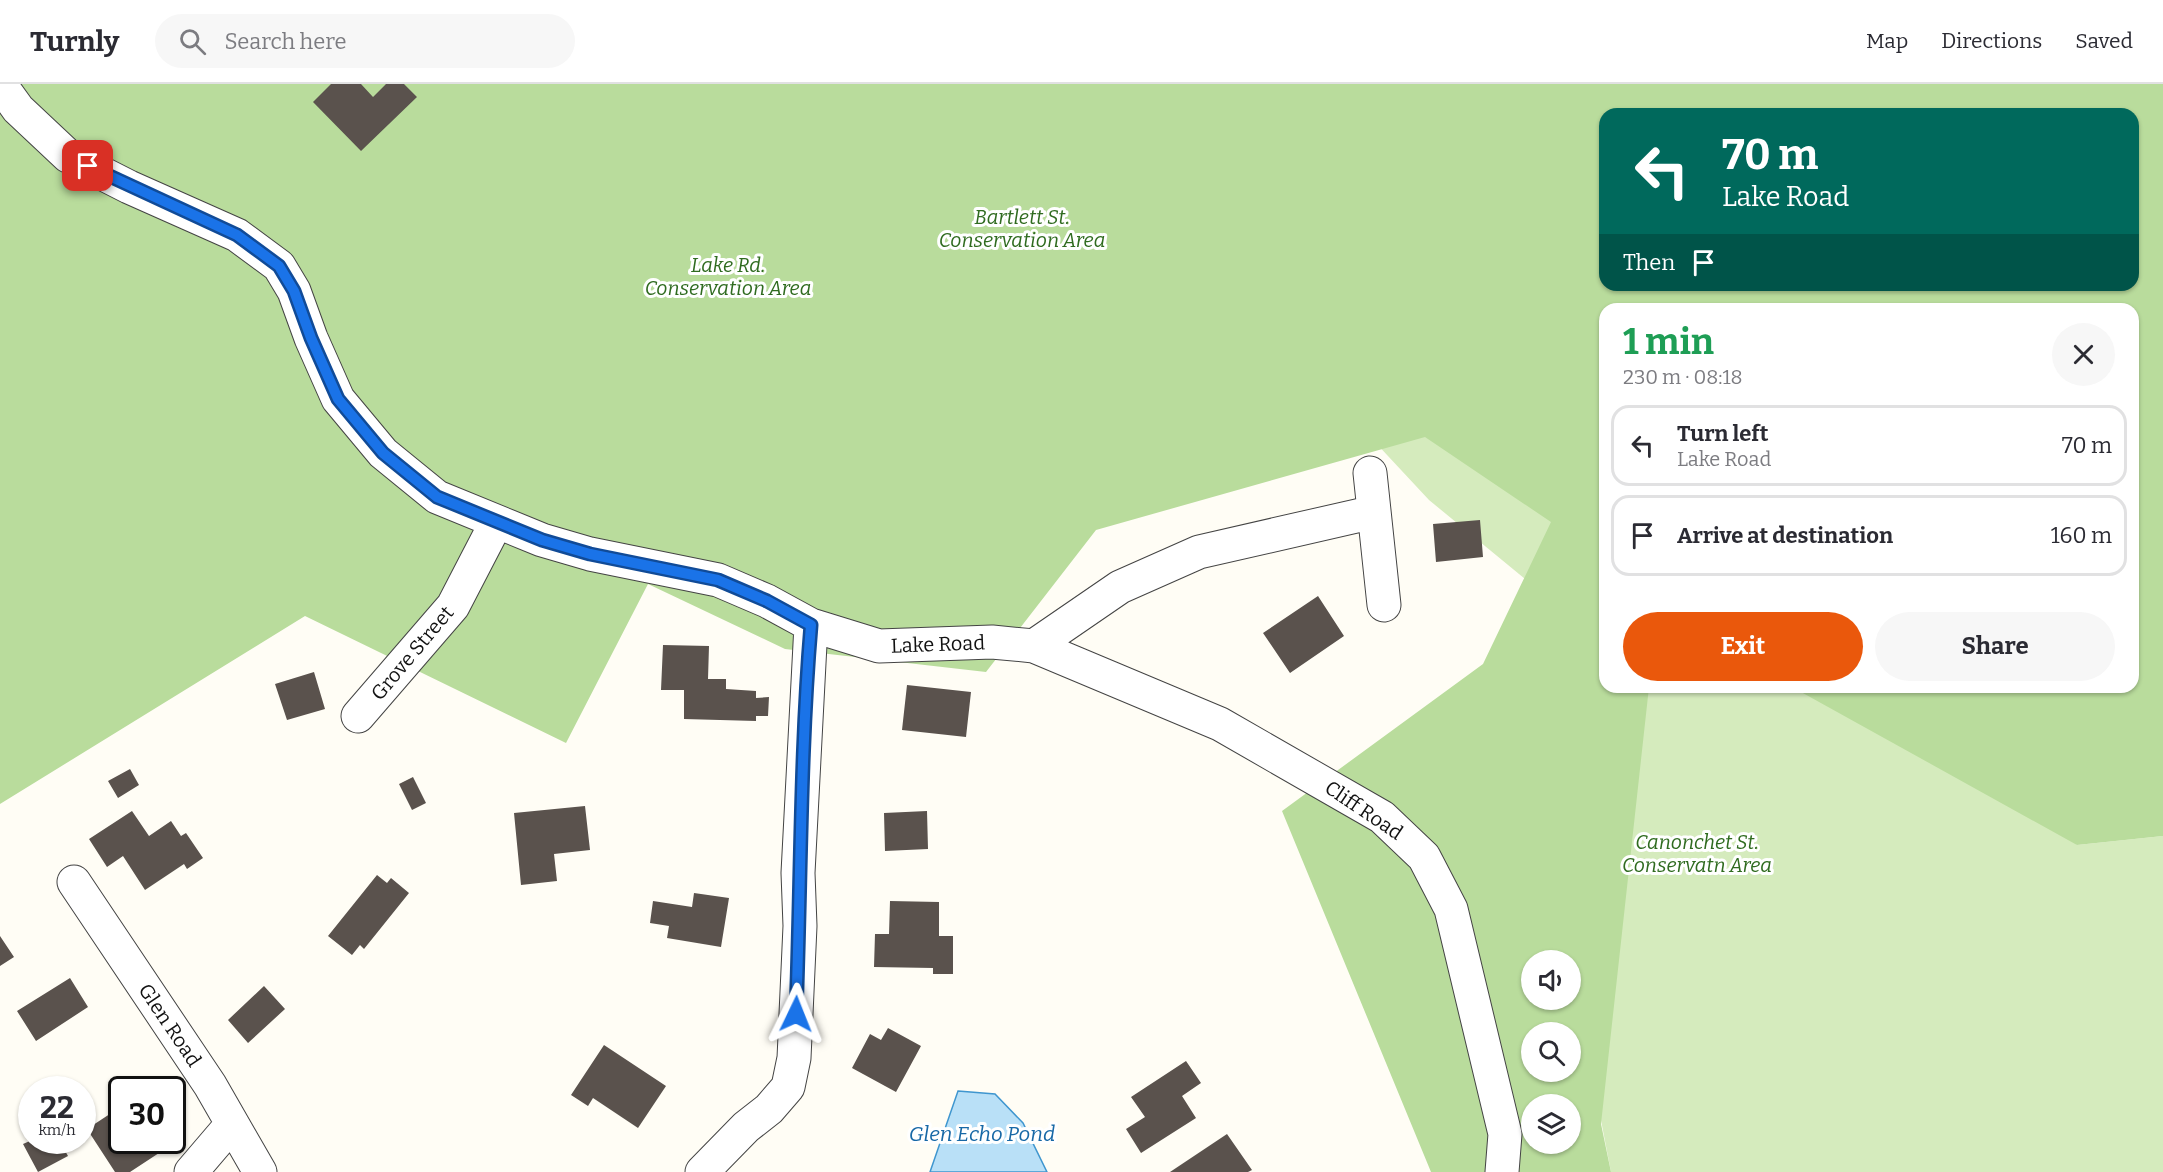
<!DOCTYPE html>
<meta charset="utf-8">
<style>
body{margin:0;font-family:Bitter,serif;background:#f7f7f7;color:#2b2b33;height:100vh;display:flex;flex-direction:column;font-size:22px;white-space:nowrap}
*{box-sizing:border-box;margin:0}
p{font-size:20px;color:#7c7c81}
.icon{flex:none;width:33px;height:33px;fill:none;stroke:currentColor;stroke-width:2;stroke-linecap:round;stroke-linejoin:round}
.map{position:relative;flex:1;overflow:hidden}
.side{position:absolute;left:1599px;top:219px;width:540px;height:390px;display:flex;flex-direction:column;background:#fff;border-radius:18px;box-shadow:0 2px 4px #0004}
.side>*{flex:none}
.hud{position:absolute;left:1599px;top:24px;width:540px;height:183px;border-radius:18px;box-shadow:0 2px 4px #0004;background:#00695c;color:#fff;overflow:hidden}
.buttons{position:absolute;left:1521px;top:866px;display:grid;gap:12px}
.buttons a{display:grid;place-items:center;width:60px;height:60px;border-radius:50%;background:#fff;box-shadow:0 2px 4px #0004;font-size:30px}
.speed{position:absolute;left:18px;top:992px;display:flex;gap:12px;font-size:30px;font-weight:700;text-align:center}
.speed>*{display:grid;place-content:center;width:78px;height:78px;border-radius:50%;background:#fff;box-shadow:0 2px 4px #0004;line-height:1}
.speed small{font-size:15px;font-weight:400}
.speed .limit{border:3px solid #111;border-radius:9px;background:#fff;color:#111}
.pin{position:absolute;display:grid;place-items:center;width:51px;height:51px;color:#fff;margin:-26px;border-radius:12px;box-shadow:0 3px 9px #0006}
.me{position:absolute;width:66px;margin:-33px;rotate:2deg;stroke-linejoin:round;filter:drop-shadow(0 0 4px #0008)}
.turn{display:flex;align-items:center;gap:21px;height:126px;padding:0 24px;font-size:27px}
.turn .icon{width:78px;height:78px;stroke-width:2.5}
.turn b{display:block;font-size:42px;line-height:51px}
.then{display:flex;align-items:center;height:57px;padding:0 24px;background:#0003;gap:12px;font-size:22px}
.round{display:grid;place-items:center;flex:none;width:63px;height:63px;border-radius:32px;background:#f7f7f7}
.summary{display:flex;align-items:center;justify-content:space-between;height:102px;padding:0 24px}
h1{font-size:36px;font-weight:700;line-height:45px;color:#1e9e55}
.primary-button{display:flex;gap:12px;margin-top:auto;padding:12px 24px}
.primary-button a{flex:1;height:69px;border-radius:36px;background:#ea580c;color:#fff;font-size:24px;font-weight:700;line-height:69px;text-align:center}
.primary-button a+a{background:#f7f7f7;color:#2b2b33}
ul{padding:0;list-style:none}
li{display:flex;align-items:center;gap:18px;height:81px;margin:0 12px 9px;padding:0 12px;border:3px solid #e1e1e2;border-radius:18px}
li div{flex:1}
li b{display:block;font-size:22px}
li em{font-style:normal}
header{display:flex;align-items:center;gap:36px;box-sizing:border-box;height:84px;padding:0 30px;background:#fff;border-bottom:2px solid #e1e1e2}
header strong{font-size:28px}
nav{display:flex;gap:33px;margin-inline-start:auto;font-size:21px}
.search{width:420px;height:54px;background:#f7f7f7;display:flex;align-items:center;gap:15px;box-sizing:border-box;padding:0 21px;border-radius:33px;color:#7c7c81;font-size:22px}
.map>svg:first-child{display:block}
</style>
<header>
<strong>Turnly</strong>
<div class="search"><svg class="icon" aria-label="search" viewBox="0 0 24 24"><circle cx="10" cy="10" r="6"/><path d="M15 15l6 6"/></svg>Search here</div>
<nav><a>Map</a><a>Directions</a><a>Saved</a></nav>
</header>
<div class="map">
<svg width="2163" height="1088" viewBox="0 0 2163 1088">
<rect width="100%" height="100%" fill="#fffdf5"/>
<path fill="#d5ebbd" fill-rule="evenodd" d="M2163,0L2133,225H1605V603H1949L2077,761L2163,752V1088H1611L1570,876L1563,526L1429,416L1374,357L633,73ZM1605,30H2133V201H1605Z"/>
<path fill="#b9dc9c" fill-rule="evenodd" d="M0,0H2163V752L2077,761L1792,603H2133V225H1605V603H1649L1601,1040L1611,1088H1431L1282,727L1483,580L1551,438L1425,353L1096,446L986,588L785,565L648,500L566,659L305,532L0,720ZM1605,30H2133V201H1605ZM1532,876H1570V915H1532ZM1532,948H1570V987H1532ZM1532,1020H1570V1059H1532Z"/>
<path fill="#b9e0f7" stroke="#3f96cf" stroke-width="1.5" d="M958,1007L995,1010L1023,1039L1047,1088H930Z"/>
<path fill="#5a524d" d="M331,0H361L373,13L386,0H404L417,13L361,67L313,18Z
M1480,436L1483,473L1436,478L1433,440Z
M1318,512L1344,552L1290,589L1263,549Z
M663,561L709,562L708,595H726V605L756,607V614L769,613L768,632H756V637L684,635V606H661Z
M314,588L325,625L287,636L275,600Z
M907,601L971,608L966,653L902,646Z
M130,685L139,701L118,714L108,697Z
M413,693L426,719L412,726L399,700Z
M585,722L590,766L554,770L557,797L521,801L514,729Z
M132,727L149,752L171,737L181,752L186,749L203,774L187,785L184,780L145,806L123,772L107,783L89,755Z
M927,727L928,765L885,767L884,729Z
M377,791L387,799L391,794L409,809L364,865L360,861L352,871L328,852Z
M694,809L729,814L721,863L667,854L669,842L650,839L653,817L692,823Z
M890,817L939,818V852H953V890H933V884L874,883L875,850H889Z
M0,852L14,873L0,882Z
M70,894L88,923L36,957L17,927Z
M264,902L285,925L248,959L228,936Z
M888,944L921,962L896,1008L852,984L870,950L881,956Z
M604,961L666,1002L638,1044L593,1014L588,1022L571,1011Z
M1186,977L1201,999L1182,1012L1196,1034L1141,1069L1126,1045L1145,1033L1131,1013Z
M122,1022V1056H150L159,1069L130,1088H115L87,1045Z
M1227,1050L1252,1086L1248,1088H1170Z
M32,1056H59L68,1072L38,1088L23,1060Z"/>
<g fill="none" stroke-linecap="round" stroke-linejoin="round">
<g stroke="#444" stroke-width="35">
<path id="street" d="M0,0L18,25L68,72L129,103L237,151L279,182L294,207L311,254L338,315L383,369L437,413L542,456L590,470L718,496L767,517L811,541L879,562L992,558L1034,562L1220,640L1382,733L1424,773L1451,825L1505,1050L1502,1088
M1370,389L1384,521
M1034,562L1120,503L1199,468L1374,428
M358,632L453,522L496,439
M74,798L210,1001L260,1088
M191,1088L232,1040
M702,1088L746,1043L769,1025L788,1003L794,974L800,842L798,789L811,541"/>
</g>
<use href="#street" stroke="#fff" stroke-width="33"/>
</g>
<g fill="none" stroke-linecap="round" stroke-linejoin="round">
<g stroke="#114b97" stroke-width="15">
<path id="route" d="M88,82L237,151L279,182L294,207L311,254L338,315L383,369L437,413L542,456L590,470L718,496L767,517L811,541C800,670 801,800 796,930"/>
</g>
<use href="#route" stroke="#1a73e8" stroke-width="10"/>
</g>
<g text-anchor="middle" stroke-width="6" stroke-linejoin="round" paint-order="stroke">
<g font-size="20" font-style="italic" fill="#2f6b1f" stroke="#fff">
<text x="1022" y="140">Bartlett St.<tspan x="1022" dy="23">Conservation Area</tspan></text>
<text x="728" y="188">Lake Rd.<tspan x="728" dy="23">Conservation Area</tspan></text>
<text x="1697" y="765">Canonchet St.<tspan x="1697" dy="23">Conservatn Area</tspan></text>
</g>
<g font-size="20" fill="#111" stroke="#fff">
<text transform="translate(938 560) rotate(-2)" y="7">Lake Road</text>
<text transform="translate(412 569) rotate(-50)" y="7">Grove Street</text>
<text transform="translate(1364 726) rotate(34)" y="7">Cliff Road</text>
<text transform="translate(170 941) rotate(56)" y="7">Glen Road</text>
</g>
<g font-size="21" font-style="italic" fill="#1768a6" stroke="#fff">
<text x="982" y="1057">Glen Echo Pond</text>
</g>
</g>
</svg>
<div class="buttons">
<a><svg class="icon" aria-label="sound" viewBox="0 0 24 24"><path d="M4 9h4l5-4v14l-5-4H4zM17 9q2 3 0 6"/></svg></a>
<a><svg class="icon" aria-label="search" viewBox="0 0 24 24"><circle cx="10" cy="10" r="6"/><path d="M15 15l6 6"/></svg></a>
<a><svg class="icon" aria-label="layers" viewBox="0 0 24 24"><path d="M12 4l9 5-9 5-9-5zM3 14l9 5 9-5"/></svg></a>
</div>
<div class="speed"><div>22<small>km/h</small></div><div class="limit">30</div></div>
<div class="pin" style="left:88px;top:82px;background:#d93025"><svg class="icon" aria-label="arrive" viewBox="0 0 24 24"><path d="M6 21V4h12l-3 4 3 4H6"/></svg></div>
<svg class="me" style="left:796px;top:930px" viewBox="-20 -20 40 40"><path d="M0-17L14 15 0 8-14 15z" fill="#1a73e8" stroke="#fff" stroke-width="4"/></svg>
<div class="hud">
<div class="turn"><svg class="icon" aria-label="left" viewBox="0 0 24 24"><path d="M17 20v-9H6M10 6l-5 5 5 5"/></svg><div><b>70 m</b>Lake Road</div></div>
<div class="then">Then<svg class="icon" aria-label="arrive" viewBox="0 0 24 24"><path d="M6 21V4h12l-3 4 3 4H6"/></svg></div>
</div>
<section class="side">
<div class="summary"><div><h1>1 min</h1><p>230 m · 08:18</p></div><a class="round"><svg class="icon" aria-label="close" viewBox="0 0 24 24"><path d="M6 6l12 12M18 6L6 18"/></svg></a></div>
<ul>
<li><svg class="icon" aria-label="left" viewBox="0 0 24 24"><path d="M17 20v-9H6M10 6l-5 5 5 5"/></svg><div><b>Turn left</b><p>Lake Road</p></div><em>70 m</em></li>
<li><svg class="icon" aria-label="arrive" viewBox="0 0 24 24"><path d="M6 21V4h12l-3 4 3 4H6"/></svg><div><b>Arrive at destination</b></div><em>160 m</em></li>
</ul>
<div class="primary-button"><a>Exit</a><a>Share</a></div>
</section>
</div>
